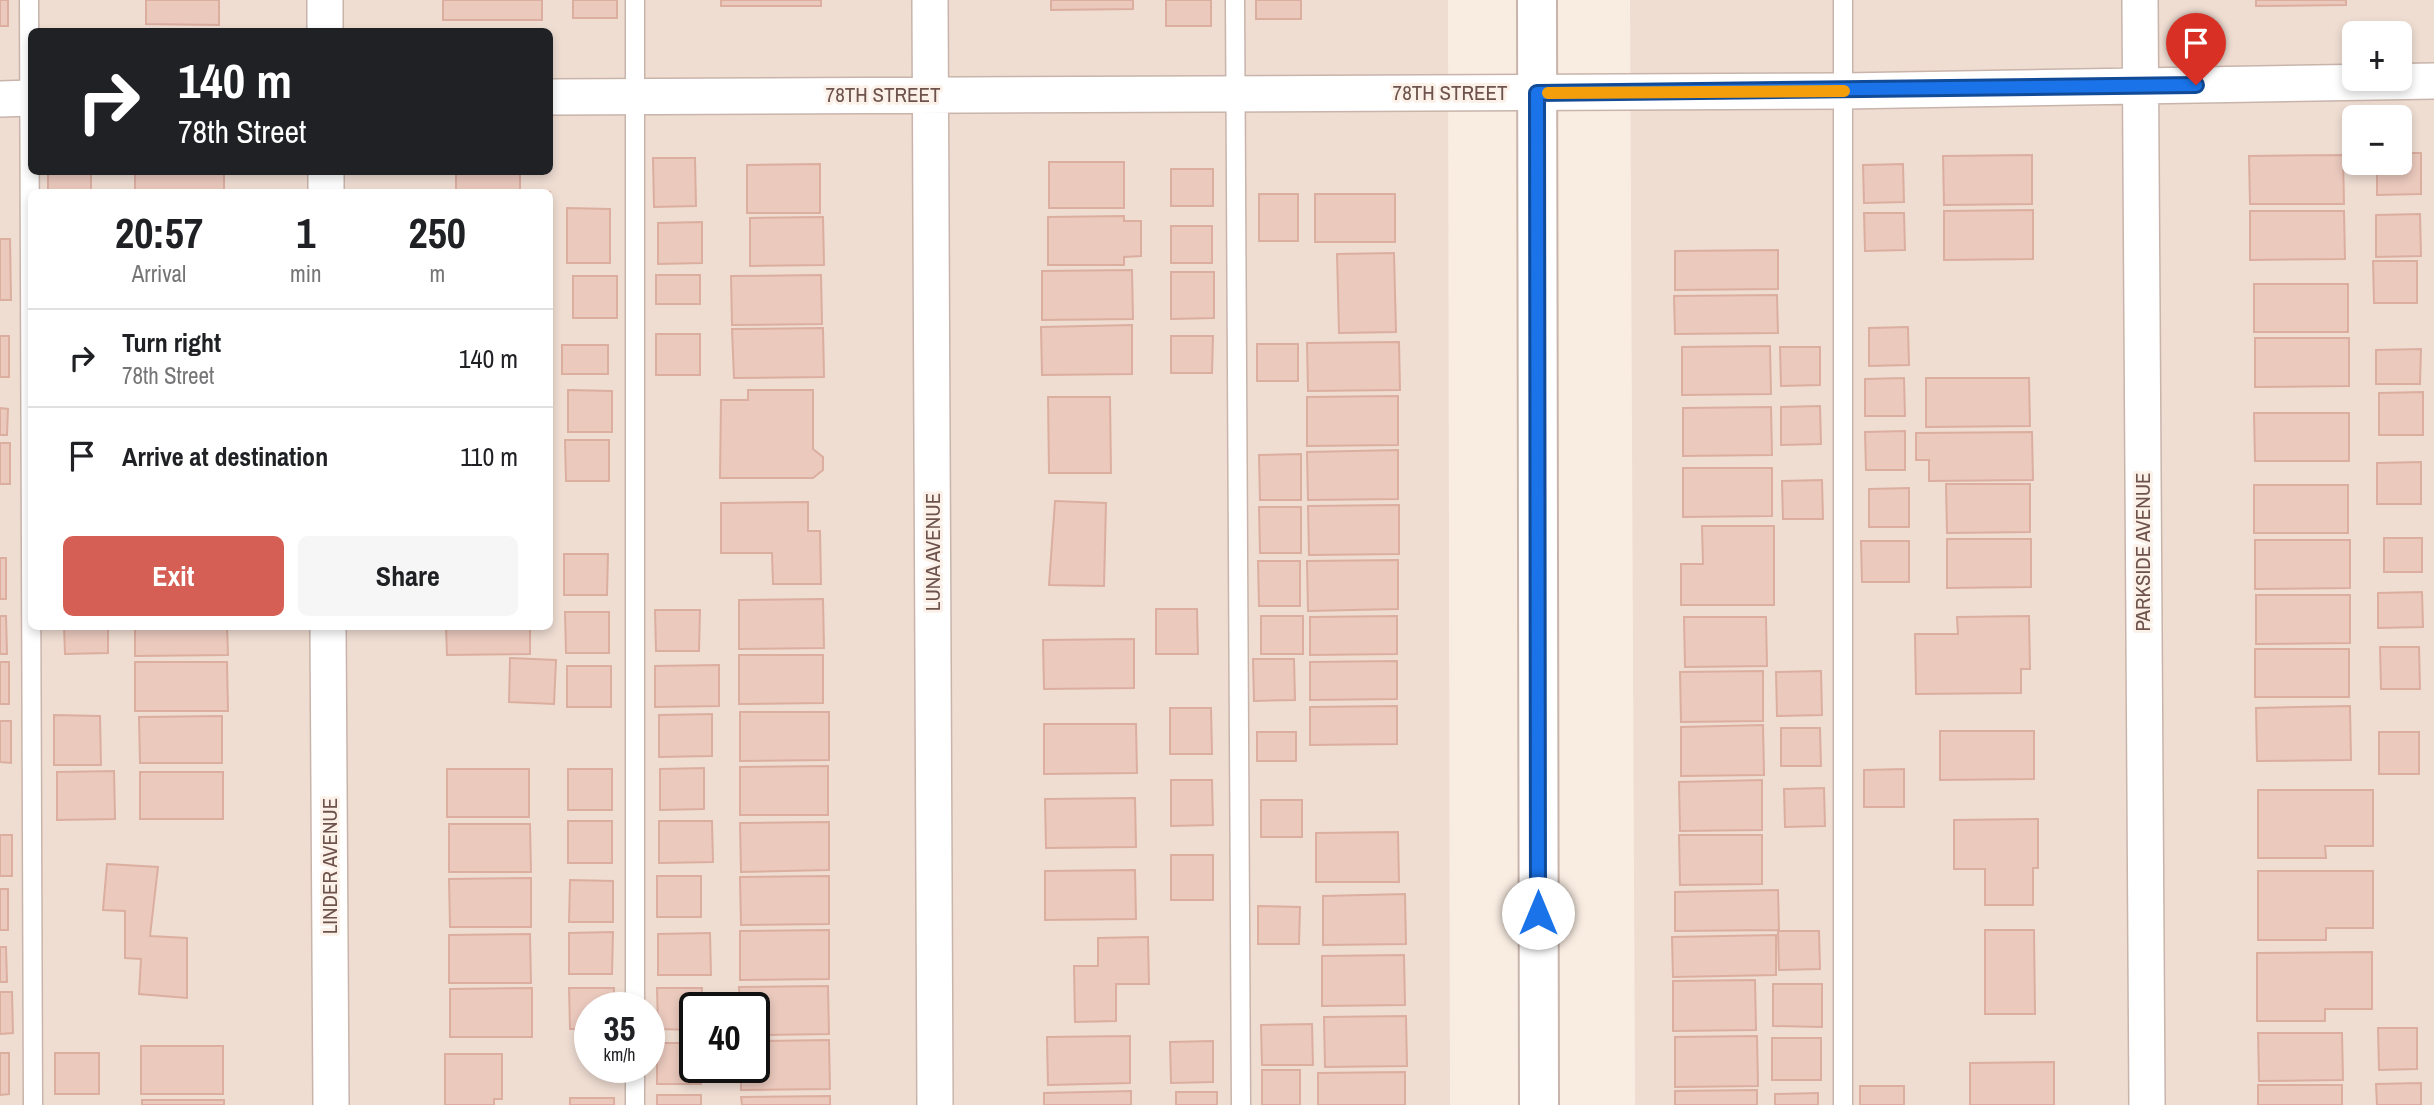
<!DOCTYPE html>
<meta charset="utf-8">
<style>
body{margin:0;font-family:"Archivo Narrow",sans-serif;background:#f6f6f6;color:#202124;height:100vh;display:flex;flex-direction:column;font-size:26px;white-space:nowrap}
*{box-sizing:border-box;margin:0}
p{font-size:23px;color:#757577}
.icon{flex:none;width:38px;height:38px;fill:none;stroke:currentColor;stroke-width:2;stroke-linecap:round;stroke-linejoin:round}
.map{position:relative;flex:1;overflow:hidden}
.details{position:absolute;left:28px;top:189px;width:525px;height:441px;display:flex;flex-direction:column;background:#fff;border-radius:10px;box-shadow:0 4px 10px #0003}
.details>*{flex:none}
.top-card{position:absolute;left:28px;top:28px;width:525px;height:147px;border-radius:10px;box-shadow:0 4px 10px #0003;background:#202124;color:#fff;overflow:hidden}
.buttons{position:absolute;left:2342px;top:21px;display:grid;gap:14px}
.buttons a{display:grid;place-items:center;width:70px;height:70px;border-radius:10px;background:#fff;box-shadow:0 4px 10px #0003;font-size:35px}
.speed{position:absolute;left:574px;top:992px;display:flex;gap:14px;font-size:35px;font-weight:700;text-align:center}
.speed>*{display:grid;place-content:center;width:91px;height:91px;border-radius:50%;background:#fff;box-shadow:0 4px 10px #0003;line-height:1}
.speed small{font-size:18px;font-weight:400}
.speed .limit{border:4px solid #111;border-radius:10px;background:#fff;color:#111}
.pin{position:absolute;display:grid;place-items:center;width:60px;height:60px;color:#fff;margin:-72px -30px;border-radius:50% 50% 50% 0;rotate:-45deg;box-shadow:0 0 7px #0007}
.pin .icon{rotate:45deg}
.me{position:absolute;width:77px;margin:-38px;rotate:0deg;stroke-linejoin:round;filter:drop-shadow(0 0 5px #0008)}
.turn{display:flex;align-items:center;gap:24px;height:147px;padding:0 35px;font-size:32px}
.turn .icon{width:91px;height:91px;stroke-width:2.5}
.turn b{display:block;font-size:49px;line-height:60px}
.eta{display:flex;justify-content:space-evenly;align-items:center;height:119px;text-align:center}
.eta b{font-size:42px;font-weight:700;line-height:49px}
.button{display:flex;gap:14px;margin-top:auto;padding:14px 35px}
.button a{flex:1;height:80px;border-radius:10px;background:#d55f55;color:#fff;font-size:28px;font-weight:700;line-height:80px;text-align:center}
.button a+a{background:#f6f6f6;color:#202124}
ul{padding:0;list-style:none}
li{display:flex;align-items:center;gap:21px;height:98px;padding:0 35px;border-top:2px solid #e0e0e0}
li div{flex:1}
li b{display:block;font-size:26px}
li em{font-style:normal}
.map>svg:first-child{display:block}
</style>
<div class="map">
<svg width="2434" height="1105" viewBox="0 0 2434 1105">
<rect width="100%" height="100%" fill="#f9ede2"/>
<path fill="#efddd2" fill-rule="evenodd" d="M0,0H1448L1450,1105H0ZM32,32H550V172H32ZM32,192H550V626H32ZM590,1008H649V1068H590ZM695,1008H754V1068H695Z
M1630,0H2434V1105H1635ZM2354,33H2399V79H2354ZM2354,117H2399V163H2354Z"/>
<path fill="#ebc9bd" stroke="#dbaea0" stroke-width="2" d="M0,0H8V26H0Z
M146,0H219V25L146,24Z
M443,0H542V20H443Z
M573,0H617V18H573Z
M721,0H821V6H721Z
M1051,0H1133V9L1051,10Z
M1166,0H1211V26H1166Z
M1256,0H1301V19H1256Z
M2256,0H2346V5L2256,6Z
M2399,153H2421V194L2377,195V163H2399Z
M2032,155V204L1944,205L1943,156Z
M2343,155L2344,204H2250L2249,156Z
M653,158H695L696,206L654,207Z
M1049,162H1124V208H1049Z
M820,164V213H747V165Z
M1903,164L1904,202L1864,203L1863,165Z
M1171,169H1213V206H1171Z
M48,172H91V192H48Z
M135,172H224V192H135Z
M456,172H520V192H550V222V192H456Z
M1259,194H1298V241H1259Z
M1315,194H1395V242H1315Z
M567,208L610,209V263H567Z
M2033,210V259L1944,260V211Z
M2250,211H2344L2345,259L2250,260Z
M1864,213H1904L1905,250L1865,251Z
M2420,214L2421,256L2376,257V215Z
M1124,216V221H1141V256L1124,257V265H1048V217Z
M823,217L824,265L750,266V218Z
M702,222V263L658,264V223Z
M1171,226H1212V263H1171Z
M0,239H10L11,300H0Z
M1778,250V289L1675,290V251Z
M1394,253L1396,332L1339,333L1337,254Z
M2373,261H2417V303H2374Z
M1132,270L1133,319L1042,320V271Z
M1171,272H1214V318L1171,319Z
M656,275H700V304H656Z
M821,275L822,324L732,325L731,276Z
M573,276H617V318H573Z
M2254,284H2348V332H2254Z
M1777,295L1778,333L1675,334L1674,296Z
M1132,325V374L1042,375L1041,327Z
M1908,327L1909,365L1869,366V328Z
M823,328L824,377L734,378L732,329Z
M656,334H700V375H656Z
M0,336H9V377H0Z
M1171,336H1213L1212,373H1171Z
M2255,338H2349V386L2255,387Z
M1399,342L1400,390L1308,391L1307,343Z
M1257,344H1298V381H1257Z
M562,345H608V374H562Z
M1770,346L1771,394L1682,395V347Z
M1780,347H1820V385L1781,386Z
M2421,349L2420,384H2376V350Z
M1904,378L1905,416H1865V379Z
M1926,378H2029L2030,426L1926,427Z
M568,390L612,391V432H568Z
M748,390H813V449L823,457V470L813,478H720L721,400H748Z
M2423,392V435H2379V393Z
M1398,396V445L1307,446V397Z
M1048,397H1110L1111,473H1049Z
M1820,406L1821,444L1781,445V407Z
M1771,407L1772,455L1683,456V408Z
M0,408L8,409L7,435H0Z
M2254,413H2349V461H2255Z
M1905,431V470H1866L1865,432Z
M2032,432L2033,480L1929,481V460H1916V433Z
M565,440H609V481H566Z
M0,443H10V484H0Z
M1398,450V499L1308,500L1307,452Z
M1301,454V500H1260L1259,455Z
M2421,462V504H2377V463Z
M1683,468H1772V516L1683,517Z
M1822,480L1823,519H1783L1782,481Z
M1946,484H2030V532L1947,533Z
M2254,485H2348V533H2254Z
M1909,488V527H1869V489Z
M1055,501L1106,503L1104,586L1049,585Z
M808,502V531H820L821,584H773L772,553H721V503Z
M1399,505V554L1309,555L1308,506Z
M1259,507H1301V553H1260Z
M1702,526H1774V605H1681V564H1703Z
M2384,538H2422V572H2384Z
M1947,539H2031V587L1947,588Z
M2255,540H2350V588L2255,589Z
M1861,541H1909V582H1862Z
M564,554H608L607,595H564Z
M0,558H6V599H0Z
M1398,560V609L1308,611L1307,561Z
M1258,561H1300V606H1259Z
M2422,592L2423,627L2378,628V593Z
M2256,595H2350V643L2256,644Z
M823,599L824,648L739,649V600Z
M1156,609H1197L1198,654H1156Z
M655,610H700L699,651H656Z
M565,612H609V653H566Z
M0,616H6L7,654H0Z
M1261,616H1303V654H1261Z
M1397,616V654L1310,655V617Z
M2029,616L2030,669H2021V693L1916,694L1915,634H1958L1957,617Z
M1684,617H1766L1767,666L1685,667Z
M64,626H108V653L65,654Z
M135,626H227L228,655L135,656Z
M446,626H530V654L447,655Z
M1134,639V688L1044,689L1043,640Z
M2380,647H2419L2420,689H2381Z
M2255,649H2349V697H2255Z
M739,655H823V703L739,704Z
M510,658L556,660L554,704L509,702Z
M1253,659H1294L1295,700L1254,701Z
M1397,661V699L1310,700V662Z
M0,662H9V704H0Z
M135,662H227L228,711H135Z
M719,665V706L655,707V666Z
M567,666H611V707H567Z
M1763,671V721L1681,722L1680,672Z
M1821,671L1822,715L1777,716L1776,672Z
M1397,706V744L1310,745V707Z
M2350,706L2351,760L2257,761L2256,708Z
M1170,708H1211L1212,754H1170Z
M740,712H829V760L740,761Z
M712,714V756L659,757V715Z
M54,715L100,716L101,765H54Z
M222,716V763H140L139,717Z
M0,721H11V763L0,762Z
M1044,724H1136L1137,773L1044,774Z
M1763,725L1764,775L1681,776V727Z
M1781,728H1820L1821,766H1781Z
M1940,731H2034V779L1940,780Z
M1257,732H1296V761H1257Z
M2379,732H2419V774H2379Z
M828,766V815H740V767Z
M704,768V809L660,810V769Z
M447,769H529V817H447Z
M568,769H612V810H568Z
M1904,769V807H1864V770Z
M114,771L115,819L57,820V772Z
M140,772H223V819H140Z
M1171,780H1212L1213,825L1171,826Z
M1762,780V830L1680,831L1679,782Z
M1824,788L1825,826L1785,827L1784,789Z
M2258,790H2373V846H2325L2326,858H2258Z
M1135,798L1136,847L1046,848L1045,799Z
M1261,800H1302V837H1261Z
M2038,819V868H2033V905H1985V869H1954V820Z
M568,821H612V863H568Z
M659,821H712L713,862L659,863Z
M829,822V870L741,872L740,823Z
M449,824H530L531,872H449Z
M1398,832L1399,882H1316V833Z
M0,835H12V876H0Z
M1679,835H1762V884L1680,885Z
M1171,855H1213V900H1171Z
M107,864L158,867L150,936L187,938V998L139,994L141,959L125,958V911L103,910Z
M1135,870L1136,919L1045,920V871Z
M2258,871H2373V928H2326V940H2258Z
M657,876H701V917H657Z
M829,876V924L741,925L740,877Z
M531,878V927H450L449,879Z
M570,880L613,881V922H569Z
M0,889H8V930H0Z
M1778,890L1779,930L1675,931V892Z
M1405,894L1406,944L1323,945V896Z
M1258,906L1300,907L1299,944H1258Z
M829,930V979L740,980V931Z
M1985,930H2034L2035,1014H1985Z
M1778,931H1819L1820,969L1779,970Z
M613,932L612,974H569V933Z
M710,933L711,975H658V934Z
M530,934L531,983H449V935Z
M1776,935V975L1673,977L1672,937Z
M1148,937L1149,984H1116V1021L1075,1022L1074,966H1098V938Z
M0,947H6L7,982H0Z
M2372,952V1009H2325V1021H2257V953Z
M1404,955L1405,1005L1322,1006V956Z
M1755,980L1756,1030L1673,1031V981Z
M1773,984H1822V1027L1773,1026Z
M828,986L829,1034L754,1035V1008H740L739,987Z
M532,988V1037H450V989Z
M569,988H614L613,1008H590V1029H570Z
M657,988H702L701,1008H695V1030L658,1029Z
M0,992H12L13,1033L0,1034Z
M1406,1016L1407,1066L1325,1067L1324,1017Z
M1312,1024L1313,1065H1262L1261,1025Z
M2378,1028H2417V1069L2379,1070Z
M2258,1033H2342L2343,1080L2259,1081Z
M1130,1036V1083L1048,1085L1047,1037Z
M1757,1036L1758,1086L1675,1087V1037Z
M1772,1038H1821V1080H1772Z
M829,1040L830,1089L741,1090V1068H754V1041Z
M1213,1041V1082L1171,1083L1170,1042Z
M657,1043H695V1068H701V1084H657Z
M141,1046H223V1094H141Z
M0,1053H9V1094L0,1095Z
M55,1053H99V1094H55Z
M445,1054H502V1099H494V1105H445Z
M2054,1062V1105H1970V1063Z
M1262,1070H1300V1105H1262Z
M1405,1072V1105H1318V1073Z
M2421,1083V1105H2377L2376,1084Z
M2258,1085H2342V1105H2258Z
M1860,1086H1904V1105H1860Z
M1757,1090V1105H1675V1091Z
M1131,1091V1105H1044V1093Z
M1176,1092H1217V1105H1176Z
M1818,1093V1105H1775V1094Z
M657,1095H701V1105H657Z
M830,1096V1105H742L741,1097Z
M570,1098H614V1105H570Z
M142,1100H224V1105H142Z"/>
<g fill="none" stroke-linecap="round" stroke-linejoin="round">
<g stroke="#c8b4ab" stroke-width="21">
<path id="service" d="M29,0L33,1105
M635,0V1008
M1235,0L1241,1105
M1843,0V1105
M635,1068V1105"/>
</g>
<g stroke="#c8b4ab" stroke-width="38">
<path id="minor" d="M325,0V32
M930,0L935,1105
M2140,0L2147,1105
M550,97L1843,91L2434,81
M0,99L32,98
M326,172V192
M328,626L331,1105"/>
</g>
<g stroke="#c8b4ab" stroke-width="42">
<path id="tertiary" d="M1537,0L1539,1105"/>
</g>
<use href="#service" stroke="#fff" stroke-width="18"/>
<use href="#minor" stroke="#fff" stroke-width="35"/>
<use href="#tertiary" stroke="#fff" stroke-width="38"/>
</g>
<g fill="none" stroke-linecap="round" stroke-linejoin="round">
<g stroke="#114b97" stroke-width="18">
<path id="route" d="M1538,913L1537,93L2196,85"/>
</g>
<use href="#route" stroke="#1a73e8" stroke-width="12"/>
<path stroke="#f59e0b" stroke-width="12" d="M1548,93L1844,91"/>
</g>
<g text-anchor="middle" stroke-width="6" stroke-linejoin="round" paint-order="stroke">
<g font-size="21" fill="#6d534c" stroke="#fcf1e8">
<text x="1450" y="100">78TH STREET</text>
<text x="883" y="102">78TH STREET</text>
<text transform="translate(933 552) rotate(-90)" y="7">LUNA AVENUE</text>
<text transform="translate(2143 552) rotate(-90)" y="7">PARKSIDE AVENUE</text>
<text transform="translate(330 866) rotate(-90)" y="7">LINDER AVENUE</text>
</g>
</g>
</svg>
<div class="buttons">
<a>+</a>
<a>−</a>
</div>
<div class="speed"><div>35<small>km/h</small></div><div class="limit">40</div></div>
<div class="pin" style="left:2196px;top:85px;background:#d93025"><svg class="icon" aria-label="arrive" viewBox="0 0 24 24"><path d="M6 21V4h12l-3 4 3 4H6"/></svg></div>
<svg class="me" style="left:1538px;top:913px" viewBox="-20 -20 40 40"><circle r="19" fill="#fff"/><path d="M0-13L10 11 0 6-10 11z" fill="#1a73e8"/></svg>
<div class="top-card">
<div class="turn"><svg class="icon" aria-label="right" viewBox="0 0 24 24"><path d="M7 20v-9h11M14 6l5 5-5 5"/></svg><div><b>140 m</b>78th Street</div></div>
</div>
<section class="details">
<div class="eta">
<div><b>20:57</b><p>Arrival</p></div>
<div><b>1</b><p>min</p></div>
<div><b>250</b><p>m</p></div>
</div>
<ul>
<li><svg class="icon" aria-label="right" viewBox="0 0 24 24"><path d="M7 20v-9h11M14 6l5 5-5 5"/></svg><div><b>Turn right</b><p>78th Street</p></div><em>140 m</em></li>
<li><svg class="icon" aria-label="arrive" viewBox="0 0 24 24"><path d="M6 21V4h12l-3 4 3 4H6"/></svg><div><b>Arrive at destination</b></div><em>110 m</em></li>
</ul>
<div class="button"><a>Exit</a><a>Share</a></div>
</section>
</div>
